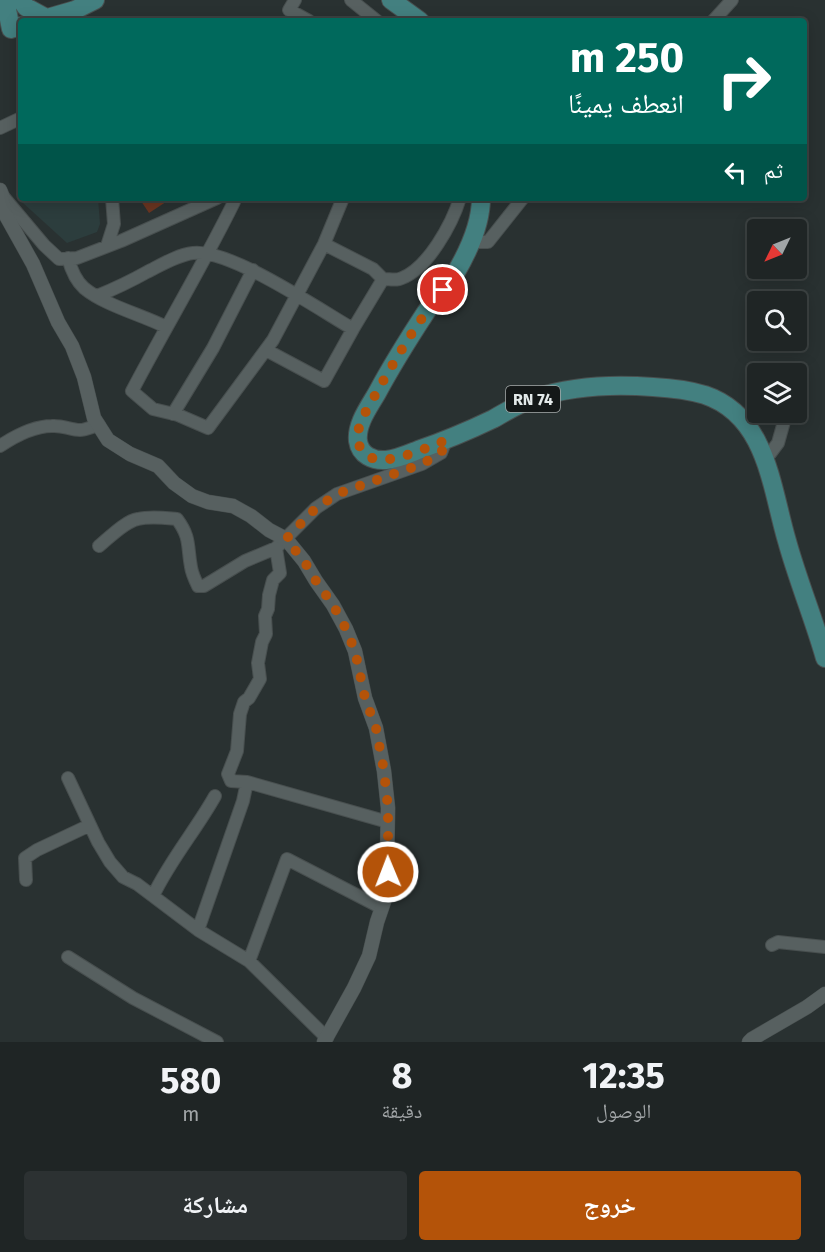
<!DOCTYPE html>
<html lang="ar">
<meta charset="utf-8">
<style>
body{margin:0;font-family:"Fira Sans","Noto Naskh Arabic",sans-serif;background:#2c3132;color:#f1f3f6;direction:rtl;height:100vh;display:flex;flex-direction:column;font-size:22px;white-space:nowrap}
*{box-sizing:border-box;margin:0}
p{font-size:20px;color:#a1a5a7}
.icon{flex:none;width:33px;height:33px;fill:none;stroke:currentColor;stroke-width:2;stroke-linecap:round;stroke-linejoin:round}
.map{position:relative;height:1042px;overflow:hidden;direction:ltr}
.panel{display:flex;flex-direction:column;background:#1f2525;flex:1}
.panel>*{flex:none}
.hud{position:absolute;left:18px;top:18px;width:789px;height:183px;border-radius:6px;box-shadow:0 3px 15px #0003,0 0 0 2px #3c4242;direction:rtl;background:#00695c;color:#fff;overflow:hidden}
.needle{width:39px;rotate:227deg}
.fabs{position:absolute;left:747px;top:219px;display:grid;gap:12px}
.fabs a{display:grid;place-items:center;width:60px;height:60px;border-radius:6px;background:#1f2525;box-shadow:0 3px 15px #0003,0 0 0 2px #3c4242;font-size:30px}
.pin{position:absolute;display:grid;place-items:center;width:51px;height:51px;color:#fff;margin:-26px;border:3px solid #fff;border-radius:50%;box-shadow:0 2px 6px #0007}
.me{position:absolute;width:66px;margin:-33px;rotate:359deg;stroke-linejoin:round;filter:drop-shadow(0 0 4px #0008)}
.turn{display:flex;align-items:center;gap:21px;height:126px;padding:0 24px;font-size:27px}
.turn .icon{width:78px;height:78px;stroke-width:2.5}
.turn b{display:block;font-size:42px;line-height:51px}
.then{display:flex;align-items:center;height:57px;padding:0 24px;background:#0003;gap:12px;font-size:22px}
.eta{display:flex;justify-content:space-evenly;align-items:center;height:102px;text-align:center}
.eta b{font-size:36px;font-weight:700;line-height:42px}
.button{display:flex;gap:12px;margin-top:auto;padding:12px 24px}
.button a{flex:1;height:69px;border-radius:6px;background:#b45309;color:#fff;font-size:24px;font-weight:700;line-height:69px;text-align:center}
.button a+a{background:#2c3132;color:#f1f3f6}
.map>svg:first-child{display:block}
</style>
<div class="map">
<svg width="825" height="1042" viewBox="0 0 825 1042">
<rect width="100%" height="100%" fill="#293131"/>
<path fill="#2c3d3d" d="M32,198H98L100,224L97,232L67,243L22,202Z"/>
<path fill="#6a3521" d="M139,198H172L149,213Z"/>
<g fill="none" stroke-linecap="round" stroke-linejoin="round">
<g stroke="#484f4f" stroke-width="14">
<path id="minor" d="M295,0L289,10L309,21
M351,0L377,21
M713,21L732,0
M0,128L21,118
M2,195L44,245L59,259L77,258L121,241L217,198
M232,198L234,202C202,267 165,328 132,391L153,409L178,415L208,428L273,340L324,244L343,198
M471,242H488L523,198
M324,244L373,269L383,279C390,279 397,281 402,278C428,268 452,224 460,198
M107,246L114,224L112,198
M68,258C71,269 75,280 84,288C106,306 140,314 166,327
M97,296C114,289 131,281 147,272C161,265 177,255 193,253C229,248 320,310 353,329
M266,350L324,381L353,329L383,279
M173,414L213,348L253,270
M0,446C15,436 34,426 52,426C62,425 71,430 80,430C86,430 93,426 99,425
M766,459L778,443L785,418L791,412
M99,546C109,538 125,521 138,519C151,516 165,518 177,519C191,538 187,546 191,567C192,574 195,580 198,586H204L245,561L276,548
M68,778L98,842L110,862L123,877L137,884L198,930L249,961L327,1038
M388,822L247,782L231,781L228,774L237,751L240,714L244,702L249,698L260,679L258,663L262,642L266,634L265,616L268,609L269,595L273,580L280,573L276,548L316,508L337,494L422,464L441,453L446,440
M26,880L25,858L37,850L90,825
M153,896C170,860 196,830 215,796
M198,930L243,801L247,782
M772,945L778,942L825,947
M68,957L133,998L217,1042
M249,961L287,859L382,908"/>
</g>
<g stroke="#484f4f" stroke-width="15">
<path id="tertiary" d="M0,190L2,195L4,212L33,264L58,322L72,346L84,377L94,418L108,440L130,454L158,466L174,483L192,496L208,502L233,506L251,516L269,530L286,539L304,561L316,581L333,605L346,629L355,651L365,698L376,728L384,771L388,808L387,858L389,887L377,922L369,956L354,988L324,1042
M749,1042L752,1039L807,1007L825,994"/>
</g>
<g stroke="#484f4f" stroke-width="20">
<path id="primary" d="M5,0L11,29L21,26
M21,0L26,7L46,18
M391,0L420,21
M37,21L75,10L95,0
M481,198C481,224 468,252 455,274C447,287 435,299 426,312C409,338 392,365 377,393C369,407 356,424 358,441C360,455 373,461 386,460C397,459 408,454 418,450C444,441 468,431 493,419C507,411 520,403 535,398C572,386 615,384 653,387C670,388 689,390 705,395C767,416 771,487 787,541C798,581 814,619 825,658"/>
</g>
<use href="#minor" stroke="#576060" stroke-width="12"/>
<use href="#tertiary" stroke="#576060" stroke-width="14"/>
<use href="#primary" stroke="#438080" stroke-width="18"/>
</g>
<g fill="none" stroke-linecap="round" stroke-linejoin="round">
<path stroke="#b45309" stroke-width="10" stroke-dasharray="0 18" d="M388,872V808L384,771L376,728L365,698L355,651L346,629L333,605L316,581L304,561L286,539L316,508L337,494L422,464L441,453L447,440C427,447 392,465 372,458C360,454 357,443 358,432C361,417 371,403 378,390C398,355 418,321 443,290"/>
</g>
<g text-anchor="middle" stroke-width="6" stroke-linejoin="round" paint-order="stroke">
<rect fill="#141818" stroke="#a6abab" stroke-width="1.5" x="506" y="386" width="54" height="26" rx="4.5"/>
<g font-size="16" font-weight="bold" fill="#e4eaea">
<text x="533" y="405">RN 74</text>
</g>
</g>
</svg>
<div class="fabs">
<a><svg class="needle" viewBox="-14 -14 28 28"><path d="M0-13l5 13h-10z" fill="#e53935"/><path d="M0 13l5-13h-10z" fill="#a1a5a7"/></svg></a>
<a><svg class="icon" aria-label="search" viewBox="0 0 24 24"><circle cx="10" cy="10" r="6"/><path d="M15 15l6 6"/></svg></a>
<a><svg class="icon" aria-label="layers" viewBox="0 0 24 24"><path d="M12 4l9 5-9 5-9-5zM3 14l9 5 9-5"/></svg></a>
</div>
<div class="pin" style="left:443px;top:290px;background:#d93025"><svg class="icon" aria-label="arrive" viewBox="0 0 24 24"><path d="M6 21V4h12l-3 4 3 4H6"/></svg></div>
<svg class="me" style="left:388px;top:872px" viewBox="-20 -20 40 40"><circle r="17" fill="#b45309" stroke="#fff" stroke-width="3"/><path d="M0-11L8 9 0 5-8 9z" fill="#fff"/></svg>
<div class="hud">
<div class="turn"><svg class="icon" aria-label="right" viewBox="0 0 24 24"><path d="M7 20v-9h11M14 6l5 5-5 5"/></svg><div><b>250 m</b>انعطف يمينًا</div></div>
<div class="then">ثم<svg class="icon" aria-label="left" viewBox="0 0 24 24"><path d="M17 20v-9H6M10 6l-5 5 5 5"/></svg></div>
</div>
</div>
<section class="panel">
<div class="eta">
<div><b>12:35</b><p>الوصول</p></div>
<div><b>8</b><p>دقيقة</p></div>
<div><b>580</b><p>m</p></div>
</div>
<div class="button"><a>خروج</a><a>مشاركة</a></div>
</section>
